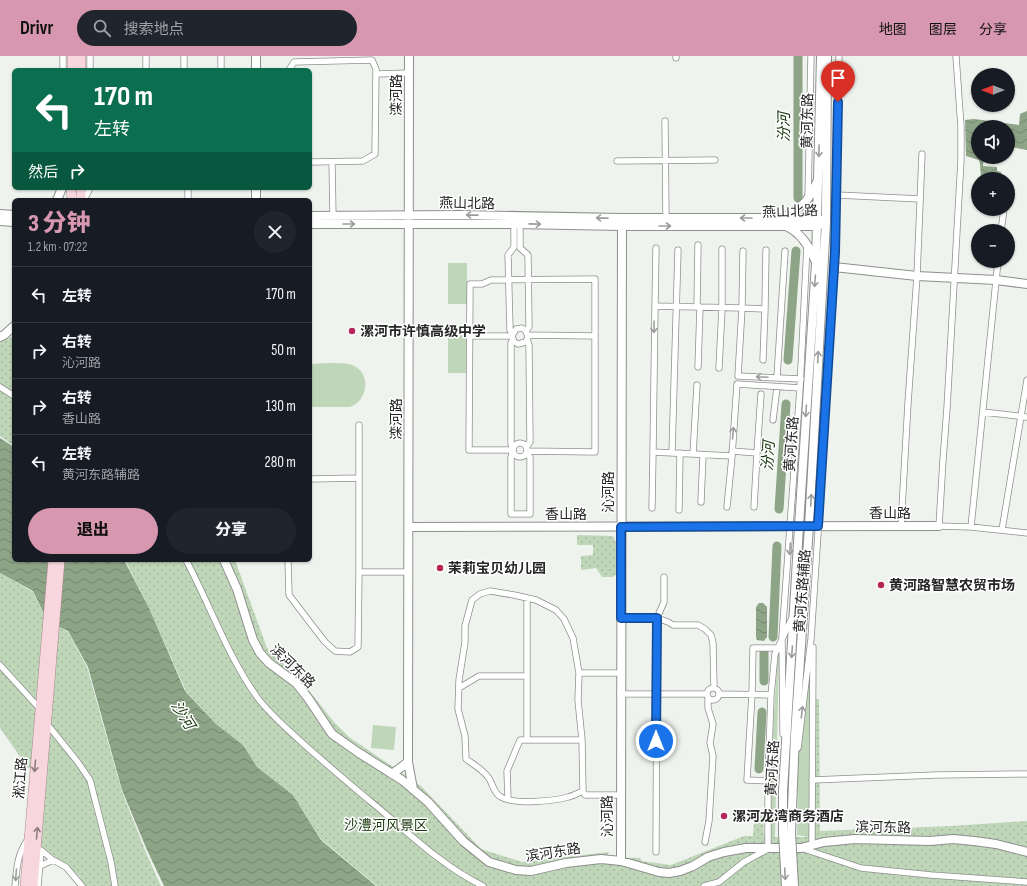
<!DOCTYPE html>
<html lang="zh">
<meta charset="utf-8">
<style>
body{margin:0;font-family:"Sofia Sans Condensed","Noto Sans SC",sans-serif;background:#20242c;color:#f1f3f6;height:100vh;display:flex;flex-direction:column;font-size:15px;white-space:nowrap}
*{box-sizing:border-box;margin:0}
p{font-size:13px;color:#9ea1a6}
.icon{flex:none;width:22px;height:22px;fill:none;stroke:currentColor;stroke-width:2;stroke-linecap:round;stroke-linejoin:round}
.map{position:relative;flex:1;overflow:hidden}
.details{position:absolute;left:12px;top:142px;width:300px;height:364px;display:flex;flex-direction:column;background:#171b24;border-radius:6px;box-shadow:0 1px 3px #0004}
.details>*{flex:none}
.banner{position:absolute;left:12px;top:12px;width:300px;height:122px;border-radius:6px;box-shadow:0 1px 3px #0004;background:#0b6e4f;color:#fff;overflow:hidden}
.needle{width:26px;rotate:270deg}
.controls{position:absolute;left:971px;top:12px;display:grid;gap:8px}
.controls a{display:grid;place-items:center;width:44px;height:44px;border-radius:50%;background:#171b24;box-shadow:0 1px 3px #0004;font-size:20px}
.pin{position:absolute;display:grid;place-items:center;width:34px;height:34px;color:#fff;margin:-41px -17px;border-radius:50% 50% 50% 0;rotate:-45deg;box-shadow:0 0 4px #0007}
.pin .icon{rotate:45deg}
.me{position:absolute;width:44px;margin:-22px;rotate:0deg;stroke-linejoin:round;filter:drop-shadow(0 0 3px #0008)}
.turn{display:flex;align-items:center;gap:14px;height:84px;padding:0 16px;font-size:18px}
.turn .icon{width:52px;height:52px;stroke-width:2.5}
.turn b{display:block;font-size:28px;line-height:34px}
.then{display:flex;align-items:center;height:38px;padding:0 16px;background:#0003;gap:8px;font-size:15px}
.round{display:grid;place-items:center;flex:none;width:42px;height:42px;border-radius:21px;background:#20242c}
.summary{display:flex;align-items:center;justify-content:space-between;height:68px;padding:0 16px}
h1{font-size:24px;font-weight:800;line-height:30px;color:#d697af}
.action{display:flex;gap:8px;margin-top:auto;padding:8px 16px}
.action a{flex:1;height:46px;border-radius:24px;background:#d697af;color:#111;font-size:16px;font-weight:800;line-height:46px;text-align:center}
.action a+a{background:#20242c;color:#f1f3f6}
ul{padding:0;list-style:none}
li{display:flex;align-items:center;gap:12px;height:56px;padding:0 16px;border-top:1px solid #363941}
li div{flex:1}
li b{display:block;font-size:15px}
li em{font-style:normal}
header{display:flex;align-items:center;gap:24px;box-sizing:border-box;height:56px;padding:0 20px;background:#d697af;color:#111}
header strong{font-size:19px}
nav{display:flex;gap:22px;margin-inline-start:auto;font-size:14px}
.search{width:280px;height:36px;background:#20242c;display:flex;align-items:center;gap:10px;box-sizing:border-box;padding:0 14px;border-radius:22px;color:#9ea1a6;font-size:15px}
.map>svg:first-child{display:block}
</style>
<header>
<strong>Drivr</strong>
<div class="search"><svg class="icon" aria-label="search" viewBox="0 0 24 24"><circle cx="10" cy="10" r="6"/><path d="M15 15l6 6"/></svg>搜索地点</div>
<nav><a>地图</a><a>图层</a><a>分享</a></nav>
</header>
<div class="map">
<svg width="1027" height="830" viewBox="0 0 1027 830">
<defs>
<pattern id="park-dots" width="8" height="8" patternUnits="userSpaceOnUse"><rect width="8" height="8" fill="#bfd6b9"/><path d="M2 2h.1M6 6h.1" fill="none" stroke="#a4b89f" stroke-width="1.8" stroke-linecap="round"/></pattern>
<pattern id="water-waves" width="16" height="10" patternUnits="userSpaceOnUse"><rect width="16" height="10" fill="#8ea487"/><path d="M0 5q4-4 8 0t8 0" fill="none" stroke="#74856e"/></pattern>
</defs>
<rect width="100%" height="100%" fill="#eff3ee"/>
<path fill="#bfd6b9" d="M448,207H467V248H448Z
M448,269H466V317H448Z
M310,308C321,308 344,305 354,310C372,318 367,346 350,351H310Z
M779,599L775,782H770C771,721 773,660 778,600Z
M811,602L809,781L797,779L798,716L800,682Z
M373,669L396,671L394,694L371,692Z"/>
<path fill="url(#park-dots)" d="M14,280V390L0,380V286Z
M577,479L613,480L616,486V519L612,521H602L596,512L581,514V500L593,499V489H577Z
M125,504H235L267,592L277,603L291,612L334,666L349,681L421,730L481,793L522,806L609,796L607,801L640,802L642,805L671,809L744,780H753L755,755H763L764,781H813L814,643H819L820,775L952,770L1027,765V830H377L321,783L293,739L257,711L243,689L216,668L186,635L149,552Z
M0,517L33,536L44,559L57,570L68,576L87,611L122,736L147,799L161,830H85L79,820L41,789L45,716L28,712L0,672Z"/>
<path fill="url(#water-waves)" d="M1027,55V94L1011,91V88L1008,87V71H978V101H984L983,110L997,111V115L1001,116V123L981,122L980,108L979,104L966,100L965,64L974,63L1019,69L1020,58Z
M0,382L14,391V504H124L149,552L185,635L216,668L243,689L257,711L293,739L321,784L376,830H164L147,794L122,734L88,611L68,575L57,570L44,558L33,535L0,517Z
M759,547H763L767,551V581L764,585L757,584L756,581V551Z"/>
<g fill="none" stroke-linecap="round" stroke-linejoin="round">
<path stroke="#8ea487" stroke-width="9" d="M798,0V142
M788,304L796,195
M779,453L786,348
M773,581L777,490
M764,625V597
M759,713L762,656"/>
<g stroke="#8d908c" stroke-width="7">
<path id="street" d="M90,0V14
M146,0V14
M221,0V14
M956,0L961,71V104L947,352L943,404L939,470L971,471L1027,477
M676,2V0
M63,14V0
M184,14V0
M289,14L294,6L372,4L376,13L375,98L363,105L313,106L310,105
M376,18L409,17
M665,65L666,162
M617,105L715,104
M332,106L333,160
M837,139L920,143
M808,142L811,0
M84,144L90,132
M188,144V132
M520,168V192L528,199L529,271L526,275L528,281L526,286L518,288L513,285L512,280L516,273L522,272L526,275
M1001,175L1004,153
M743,195L742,252L765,253L766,194
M655,250L656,192
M697,251L698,189
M512,277L510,274L508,199L514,191V168
M528,279L595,280
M470,280H512
M513,283L511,287V388L513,394L511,401V458H530V401L527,398
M763,304L765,253
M698,311L700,251
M719,312L722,252V193
M777,321L785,195
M0,331L14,340
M800,332L737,328L732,400L653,396L655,250L742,252L738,320L801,323
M983,356L1027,361
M773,364L777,331
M359,369V422
M513 394a7 7 0 1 1 14 0a7 7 0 1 1-14 0Z
M527,390L530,386L529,289L527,283
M513,394H469L470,228H482L491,224L595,223V396L528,395
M732,395L757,397L761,338
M672,397L678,194
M693,398L697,329
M310,423L359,422V516H408
M701,446L703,399
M727,451L732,400
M754,451L757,397
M652,452L653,396
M679,454L680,397
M901,470L908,347L917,220L922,98
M971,471L998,205
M1002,474L1027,324
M186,504C210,549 227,599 257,641C268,656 283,669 297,682C321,704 345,724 370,745C407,775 440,809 483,830
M288,504L289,539L325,586L335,595L350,596L358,591L359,516
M527,542V684
M621,563L657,562L668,566L673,569H698L705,573L711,579L713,587L714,632
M0,609L40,653
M579,617L578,644L582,684L583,735C578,737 573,740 568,741C554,745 514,749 501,741C493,737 493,727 488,721C483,714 473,708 466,703L465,680L458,653L459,624L465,586V570L472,544L480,538L490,535L514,539L536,544L556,554L564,563L573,582L579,617H621
M459,632L479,620H527
M707 638a6 6 0 1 1 12 0a6 6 0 1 1-12 0Z
M620,638H707
M719,638L771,639
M47,668L77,705L90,724L111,806L115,830
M783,678L782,581L800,332L807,189
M798,692L811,583L823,401L836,167L839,0
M812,724L936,719L1027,718
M768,725L747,724L752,638L753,592H778
M583,735L585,739H620
M508,743L507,715L520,684H582
M705,786L709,765L713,700L710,687L713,668L708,652V641
M812,788L813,591
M801,792L861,812L931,819L1027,826
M36,794H41L53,804L66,811L82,830
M656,796L657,562L664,546V521
M38,811L53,804
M15,830C17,811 17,799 28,783
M38,830L41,794
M704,830L719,826L744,806L768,793V725L771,639L775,598L792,562"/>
</g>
<g stroke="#8d908c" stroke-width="10">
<path id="secondary" d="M256,0V14
M256,132V144
M57,144L62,132
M0,158L14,159
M310,160L461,159L622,162H818L821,164
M784,162C805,148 807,147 818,124
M0,165L14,166
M310,168H514L622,170H818L821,168
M786,170C800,176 809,190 815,204
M834,211L917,220L996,224L1027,228
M0,281L4,279L14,270
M409,471L939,470
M224,504L237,533L253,584L260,597L269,607L296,627L308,642L332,678L359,697L402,724L428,746L463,785L489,806L516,814L531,815L566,807L601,803L621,805L659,816L669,817L680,815L693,810L708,801L724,796L746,792H801L824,786L855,783L930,785L953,783L974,785L996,788L1027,796
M408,706L413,733
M392,718L408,706L409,0
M783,777V735L799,470L816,207L821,0
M791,777L795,679L809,470L826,166L827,0
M621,805L622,162"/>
</g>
<g stroke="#aa888e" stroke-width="10">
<path id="primary" d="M72,14V0
M81,14V0
M71,132L72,144
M81,144V132
M25,830L53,504
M33,830L60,504"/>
</g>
<use href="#street" stroke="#fff" stroke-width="5.5"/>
<use href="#secondary" stroke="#fff" stroke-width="8"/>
<use href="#primary" stroke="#f7d7dd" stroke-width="9"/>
<g stroke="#8d908c" stroke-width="10" stroke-linecap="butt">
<path id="secondary-bridge" d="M783,777L786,830
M791,777L794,830"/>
</g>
<use href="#secondary-bridge" stroke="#fff" stroke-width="8"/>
</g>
<defs><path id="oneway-shaft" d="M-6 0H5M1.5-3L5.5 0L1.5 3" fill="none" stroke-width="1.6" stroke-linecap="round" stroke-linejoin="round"/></defs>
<g stroke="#9d9d9d">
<use href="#oneway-shaft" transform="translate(819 95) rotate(91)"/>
<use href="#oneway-shaft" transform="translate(472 159) rotate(-179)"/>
<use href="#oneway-shaft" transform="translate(602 162) rotate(-179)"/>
<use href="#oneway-shaft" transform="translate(746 162) rotate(180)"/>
<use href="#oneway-shaft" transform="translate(349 168)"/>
<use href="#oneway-shaft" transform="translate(535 168) rotate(1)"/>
<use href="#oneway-shaft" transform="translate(665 170)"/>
<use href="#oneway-shaft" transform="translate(815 225) rotate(94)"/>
<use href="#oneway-shaft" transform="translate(654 271) rotate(91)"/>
<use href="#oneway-shaft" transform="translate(818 301) rotate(-87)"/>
<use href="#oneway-shaft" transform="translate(762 321) rotate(-177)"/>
<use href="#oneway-shaft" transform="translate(806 355) rotate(94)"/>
<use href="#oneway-shaft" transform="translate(733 377) rotate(-85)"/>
<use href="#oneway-shaft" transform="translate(811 444) rotate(-87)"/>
<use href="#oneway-shaft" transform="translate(790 493) rotate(94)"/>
<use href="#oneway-shaft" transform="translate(792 596) rotate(94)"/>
<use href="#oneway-shaft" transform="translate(802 656) rotate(-83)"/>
<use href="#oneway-shaft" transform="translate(785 818) rotate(87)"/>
<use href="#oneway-shaft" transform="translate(16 819) rotate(94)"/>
</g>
<g stroke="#8e7e81">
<use href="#oneway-shaft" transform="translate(35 710) rotate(95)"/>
<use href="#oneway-shaft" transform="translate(37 777) rotate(-85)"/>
</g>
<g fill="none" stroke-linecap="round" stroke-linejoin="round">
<g stroke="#114b97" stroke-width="10">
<path id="route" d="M656,685L657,562H621V471L818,470L835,196L838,46"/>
</g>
<use href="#route" stroke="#1a73e8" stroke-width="7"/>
</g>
<g fill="#b52759" stroke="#fff" stroke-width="1.5">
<circle cx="352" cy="275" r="4"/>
<circle cx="440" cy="512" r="4"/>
<circle cx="881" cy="529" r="4"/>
<circle cx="724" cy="760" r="4"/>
</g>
<g text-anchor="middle" stroke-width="3" stroke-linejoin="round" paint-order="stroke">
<g font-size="14" fill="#252625" stroke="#fff">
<text transform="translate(396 39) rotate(-90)" y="5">滦河路</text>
<text transform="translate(807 65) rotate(-89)" y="5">黄河东路</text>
<text transform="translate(467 147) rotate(1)" y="5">燕山北路</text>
<text transform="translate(790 155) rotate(-2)" y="5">燕山北路</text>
<text transform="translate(396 363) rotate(-90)" y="5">滦河路</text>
<text transform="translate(791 388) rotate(-86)" y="5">黄河东路</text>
<text transform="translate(608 436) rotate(-90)" y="5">沁河路</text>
<text x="890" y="462">香山路</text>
<text x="566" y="463">香山路</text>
<text transform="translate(802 535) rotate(-86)" y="5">黄河东路辅路</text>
<text transform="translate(293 610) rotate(44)" y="5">滨河东路</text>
<text transform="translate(772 712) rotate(-87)" y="5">黄河东路</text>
<text transform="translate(20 722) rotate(-85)" y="5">淞江路</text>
<text transform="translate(607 760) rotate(-91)" y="5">沁河路</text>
<text transform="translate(883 771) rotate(1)" y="5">滨河东路</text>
<text transform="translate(553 796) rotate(-9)" y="5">滨河东路</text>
</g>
<g font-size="14" font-weight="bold" fill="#252625" stroke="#fff" text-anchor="start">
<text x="360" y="280">漯河市许慎高级中学</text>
<text x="448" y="517">茉莉宝贝幼儿园</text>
<text x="889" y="534">黄河路智慧农贸市场</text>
<text x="732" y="765">漯河龙湾商务酒店</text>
</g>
<g font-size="14" fill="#19390e" stroke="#fff">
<text x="386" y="774">沙澧河风景区</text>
</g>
<g font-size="15" font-style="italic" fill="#17370c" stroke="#fff">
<text transform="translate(784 71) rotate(-90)" y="5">汾河</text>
<text transform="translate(768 400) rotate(-86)" y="5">汾河</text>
<text transform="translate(183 659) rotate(58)" y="5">沙河</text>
</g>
</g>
</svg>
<div class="controls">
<a><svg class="needle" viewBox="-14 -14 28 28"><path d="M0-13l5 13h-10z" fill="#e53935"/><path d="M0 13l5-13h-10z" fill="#9ea1a6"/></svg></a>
<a><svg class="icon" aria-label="sound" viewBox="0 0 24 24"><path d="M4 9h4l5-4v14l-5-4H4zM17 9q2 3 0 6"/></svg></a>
<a>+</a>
<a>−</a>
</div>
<div class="pin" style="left:838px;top:46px;background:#d93025"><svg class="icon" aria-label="arrive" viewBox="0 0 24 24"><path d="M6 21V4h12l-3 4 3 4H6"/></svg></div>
<svg class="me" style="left:656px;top:685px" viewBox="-20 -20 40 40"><circle r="17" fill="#1a73e8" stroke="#fff" stroke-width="3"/><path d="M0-11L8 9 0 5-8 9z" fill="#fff"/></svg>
<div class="banner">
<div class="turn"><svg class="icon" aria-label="left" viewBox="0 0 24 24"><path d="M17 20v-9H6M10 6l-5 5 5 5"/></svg><div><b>170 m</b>左转</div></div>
<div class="then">然后<svg class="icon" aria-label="right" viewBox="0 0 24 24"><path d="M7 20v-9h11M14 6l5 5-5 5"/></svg></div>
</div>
<section class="details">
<div class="summary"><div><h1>3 分钟</h1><p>1.2 km · 07:22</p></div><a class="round"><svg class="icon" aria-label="close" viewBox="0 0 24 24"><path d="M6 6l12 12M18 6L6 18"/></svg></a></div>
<ul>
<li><svg class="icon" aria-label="left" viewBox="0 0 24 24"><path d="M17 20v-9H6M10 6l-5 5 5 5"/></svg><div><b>左转</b></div><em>170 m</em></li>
<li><svg class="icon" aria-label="right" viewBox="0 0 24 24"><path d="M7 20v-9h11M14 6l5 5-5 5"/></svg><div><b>右转</b><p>沁河路</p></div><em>50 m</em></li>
<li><svg class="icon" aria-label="right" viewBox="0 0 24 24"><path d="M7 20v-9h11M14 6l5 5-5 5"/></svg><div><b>右转</b><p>香山路</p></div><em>130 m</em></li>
<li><svg class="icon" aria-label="left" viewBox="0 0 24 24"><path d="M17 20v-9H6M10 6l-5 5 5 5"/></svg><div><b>左转</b><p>黄河东路辅路</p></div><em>280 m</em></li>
</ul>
<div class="action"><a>退出</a><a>分享</a></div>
</section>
</div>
